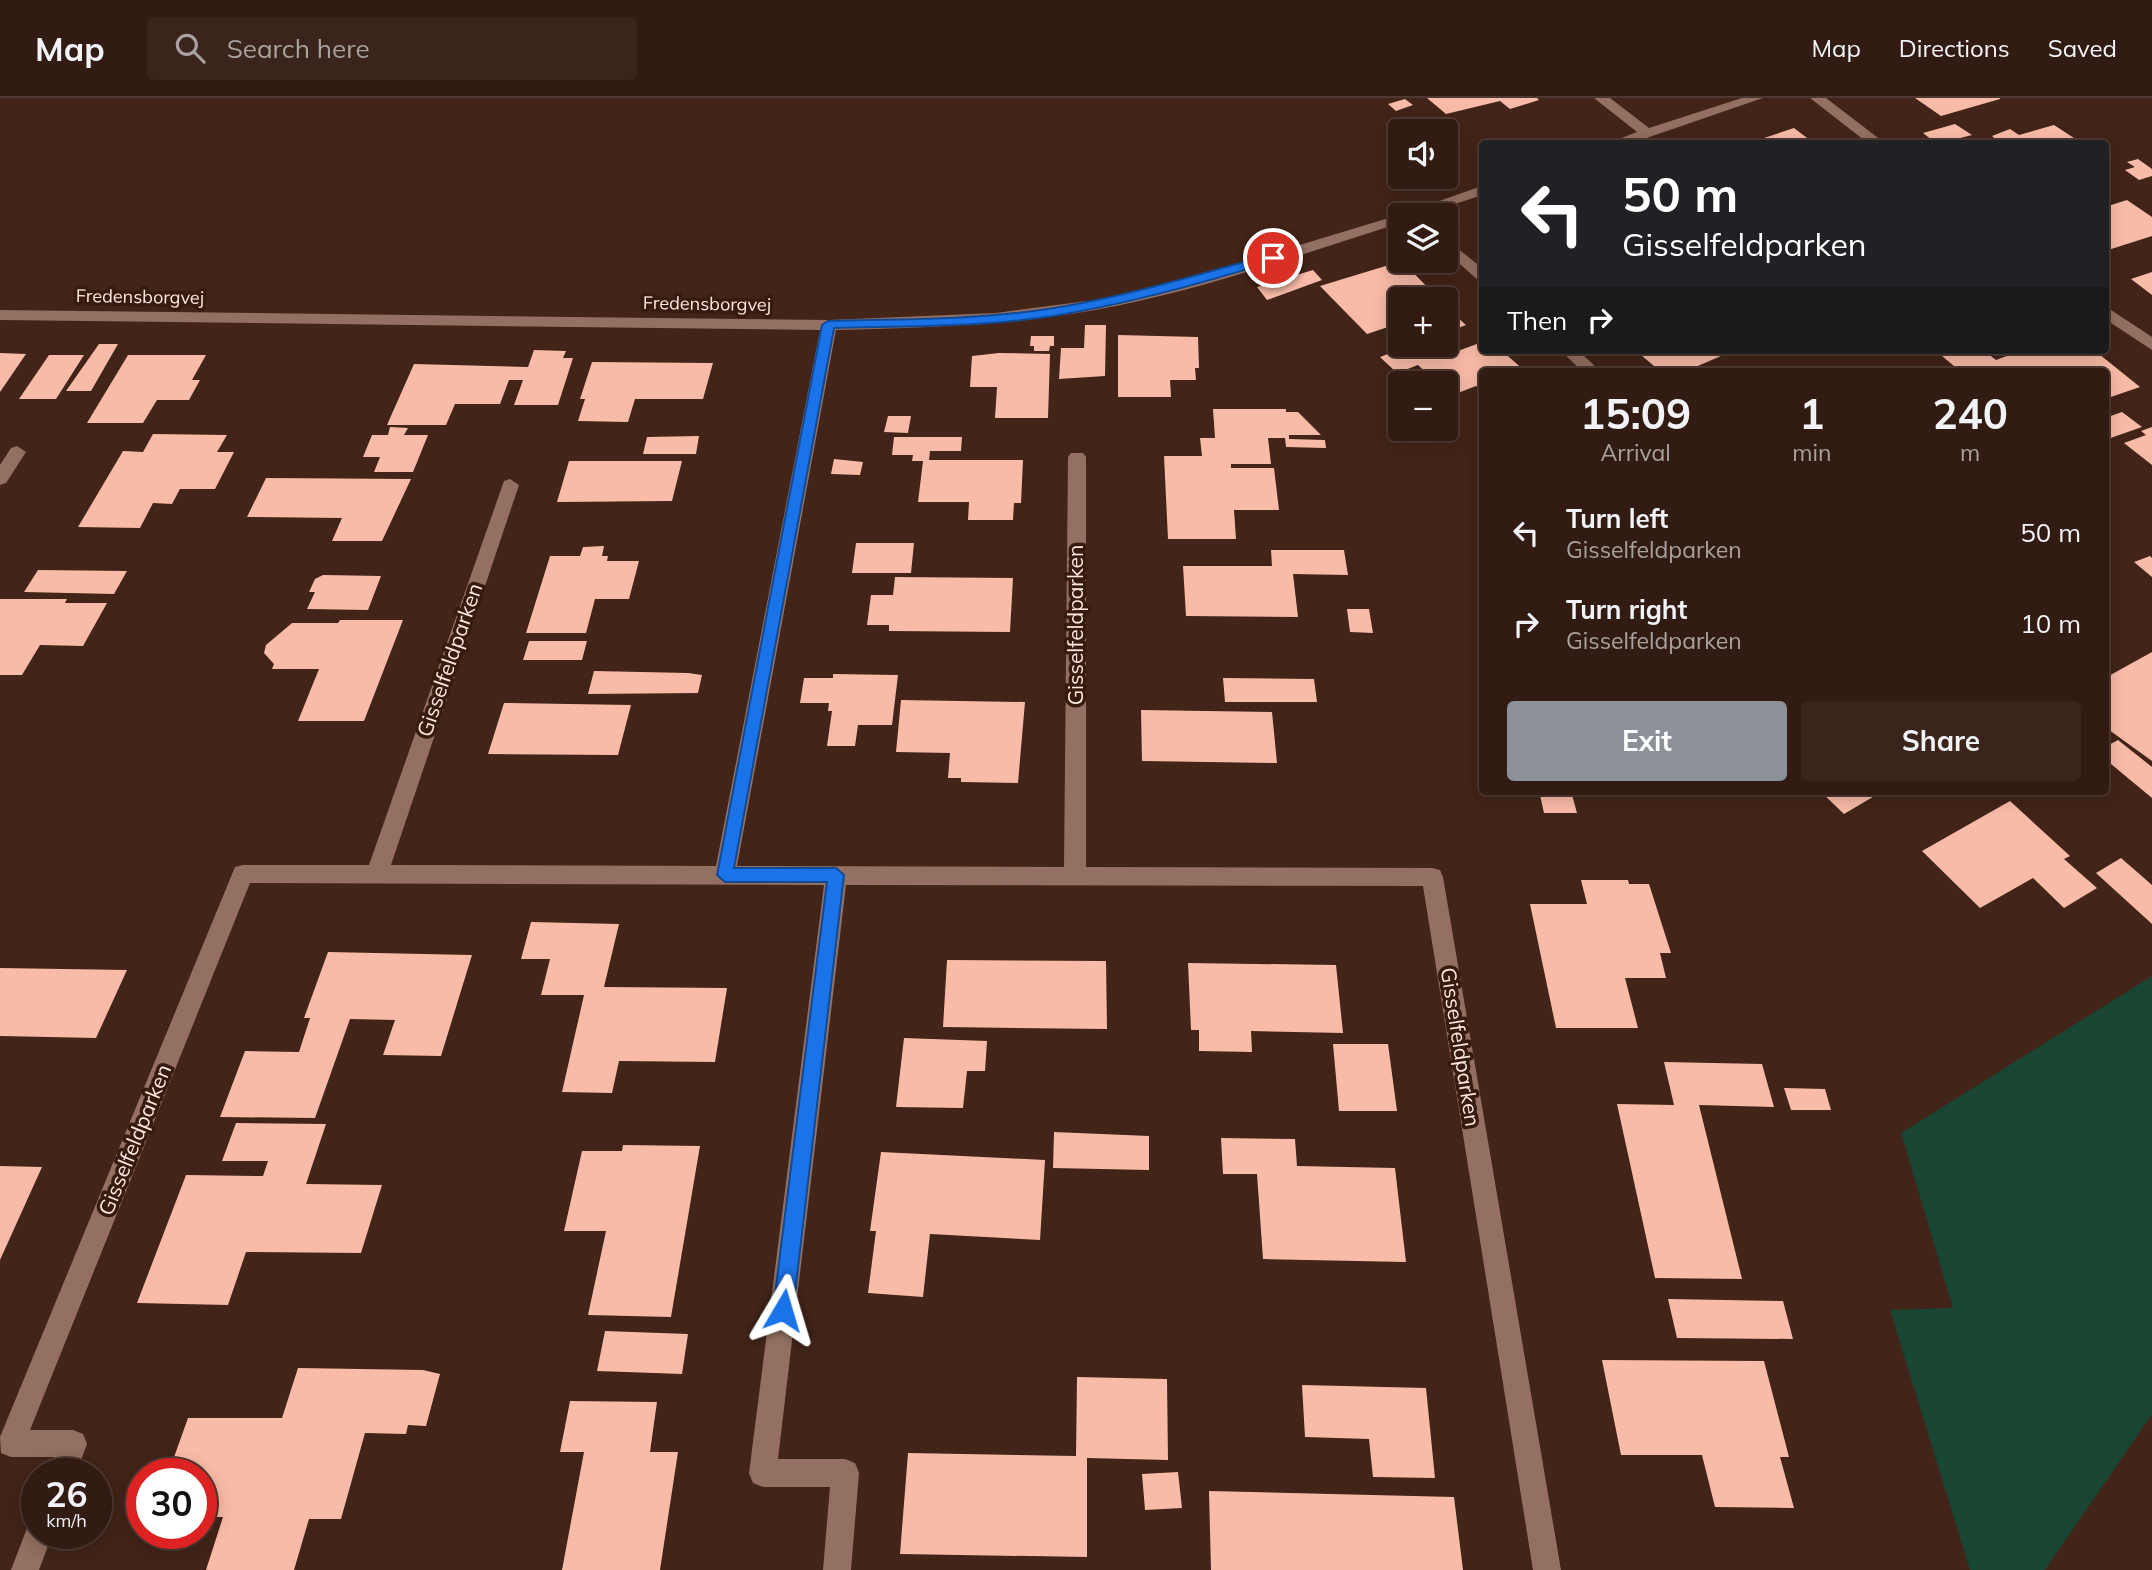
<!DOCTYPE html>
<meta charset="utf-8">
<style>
body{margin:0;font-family:Mulish,sans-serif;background:#3a241b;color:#f1f3f6;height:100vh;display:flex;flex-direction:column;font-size:26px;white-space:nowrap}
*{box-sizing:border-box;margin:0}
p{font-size:23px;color:#a8a19f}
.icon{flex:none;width:38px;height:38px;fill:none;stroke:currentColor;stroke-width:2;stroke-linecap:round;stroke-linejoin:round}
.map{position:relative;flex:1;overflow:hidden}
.panel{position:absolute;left:1479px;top:270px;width:630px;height:427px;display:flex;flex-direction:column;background:#321b12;border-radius:7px;box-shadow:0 4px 18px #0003,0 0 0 2px #4d3932}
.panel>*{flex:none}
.hud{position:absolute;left:1479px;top:42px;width:630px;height:214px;border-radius:7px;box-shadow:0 4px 18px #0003,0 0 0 2px #4d3932;background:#202124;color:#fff;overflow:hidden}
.tools{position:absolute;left:1388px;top:21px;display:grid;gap:14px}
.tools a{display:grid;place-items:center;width:70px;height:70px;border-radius:7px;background:#321b12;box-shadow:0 4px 18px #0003,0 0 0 2px #4d3932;font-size:35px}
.speed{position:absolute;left:21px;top:1360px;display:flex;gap:14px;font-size:35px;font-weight:700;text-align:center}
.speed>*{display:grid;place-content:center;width:91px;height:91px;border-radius:50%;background:#321b12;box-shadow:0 4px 18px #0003,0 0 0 2px #4d3932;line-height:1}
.speed small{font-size:18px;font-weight:400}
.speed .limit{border:10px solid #d22;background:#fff;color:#111}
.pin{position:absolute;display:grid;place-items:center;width:60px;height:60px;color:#fff;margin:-30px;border:4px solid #fff;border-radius:50%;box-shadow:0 2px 7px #0007}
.me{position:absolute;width:77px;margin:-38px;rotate:7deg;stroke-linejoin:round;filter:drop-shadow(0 0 5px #0008)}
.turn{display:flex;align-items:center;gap:24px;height:147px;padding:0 28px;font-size:32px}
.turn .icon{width:91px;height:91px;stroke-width:2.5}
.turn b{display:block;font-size:49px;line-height:60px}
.then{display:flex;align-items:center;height:66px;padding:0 28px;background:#0003;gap:14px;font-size:26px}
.eta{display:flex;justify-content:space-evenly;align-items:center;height:119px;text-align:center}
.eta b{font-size:42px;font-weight:700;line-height:49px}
.button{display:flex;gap:14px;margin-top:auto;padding:14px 28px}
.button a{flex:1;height:80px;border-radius:7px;background:#8c9099;color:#fff;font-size:28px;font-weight:700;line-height:80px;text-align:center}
.button a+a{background:#3a241b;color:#f1f3f6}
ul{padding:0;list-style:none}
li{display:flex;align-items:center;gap:21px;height:91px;padding:0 28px}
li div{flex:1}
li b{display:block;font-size:26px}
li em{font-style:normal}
header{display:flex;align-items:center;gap:42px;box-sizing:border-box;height:98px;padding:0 35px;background:#321b12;border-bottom:2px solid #4d3932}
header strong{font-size:33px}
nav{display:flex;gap:38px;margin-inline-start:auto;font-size:24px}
.search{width:490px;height:63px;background:#3a241b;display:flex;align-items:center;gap:18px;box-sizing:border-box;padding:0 24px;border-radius:7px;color:#a8a19f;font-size:26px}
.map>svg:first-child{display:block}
</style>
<header>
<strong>Map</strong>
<div class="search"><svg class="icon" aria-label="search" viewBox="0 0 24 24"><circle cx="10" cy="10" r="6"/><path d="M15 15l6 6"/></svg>Search here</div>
<nav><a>Map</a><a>Directions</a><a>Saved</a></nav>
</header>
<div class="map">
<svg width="2152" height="1472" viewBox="0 0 2152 1472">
<rect width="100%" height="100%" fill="#422418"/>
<path fill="#194533" d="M2152,878V1316L2045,1472H1970L1890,1212L1953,1210L1901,1035Z"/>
<path fill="#f8bba7" d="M1427,0H1537L1539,2L1510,11L1500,3L1446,16Z
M1915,0H2000V1L1941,18Z
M1405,1L1413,7L1396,13L1388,6Z
M1955,26L1972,37L1937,46L1923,35Z
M2054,27L2074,40L2054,46H2001L1992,38L2010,31L2019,37Z
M1794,30L1815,46H1749V45Z
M2138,61L2152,71V78L2139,82L2125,72L2135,69L2127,64Z
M2127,102L2152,119V138L2105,153V109Z
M1402,163L1433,195L1400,201V205L1393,207L1400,215V225L1367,236L1320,188Z
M1313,172L1322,182L1267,202L1257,189Z
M2152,174V197L2131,181Z
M1447,210L1466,227L1446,235Z
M1085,227H1106L1105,278L1059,281L1061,250H1084Z
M1118,237L1198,239L1199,270H1195L1196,282H1170L1171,299H1118Z
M1031,238H1054V248H1050L1049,253H1034V248H1030Z
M1482,244V252H1501L1525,273H1482V293L1476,288L1450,298L1446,293V285H1437L1418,267L1397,275L1380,259L1412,247H1440L1450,256Z
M99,246H118L91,293H66Z
M534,252L566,253L563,260H573L558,307H514L523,282H509L500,306H455L446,327H387L414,266L528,269Z
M1635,252H1735L1686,273H1660Z
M1959,252H1983L1996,262L2023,252H2094L2140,289L2105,301V273H1978L1974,269L1960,273L1942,258Z
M0,255L26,256L0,294Z
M999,255L1050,256L1048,320H995L997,289H970L972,258Z
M49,257H84L56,301H19Z
M128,257H206L192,282H200L189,302H157L143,325H87Z
M592,264L713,265L703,301H635L628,324L578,323L585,301H580Z
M1213,311H1286V314H1298L1321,337H1289V341L1325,342L1326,350L1286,349L1285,340H1268L1271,366H1231V370H1274L1279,412H1234L1236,441H1168L1164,358H1202L1200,340H1215Z
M2122,314L2142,329L2105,342V320Z
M888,318H911L908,335L884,334Z
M390,329L408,330L404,337H428L413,374H374L380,359H363L372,337H388Z
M2152,329V367L2124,345L2146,337L2141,333Z
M153,336L227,337L217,354H234L215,391H180L172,406L153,405L140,430L78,429L123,353L143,354Z
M699,338L696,356H643L647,339Z
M894,339H962L961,353H930L929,362H1023L1021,405H1014L1013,422H968L969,404H918L923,363H912L913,357H892Z
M834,361L863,364L860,377L831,376Z
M569,363H682L672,403L557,404Z
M266,380L411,381L382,443H332L342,420L247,419Z
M856,445H914L911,475H852Z
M604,448L602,458H608L607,463H639L629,501H595L586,535H526L550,458H580L583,449Z
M1271,452H1344L1348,477L1293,476L1298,519L1186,518L1183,468H1272Z
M2150,458L2152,460V479L2134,464Z
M38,472L127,473L114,496L24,494Z
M323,477L381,478L368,512L307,511L315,494H309L315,481Z
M895,479L1013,480L1010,534L889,533V527H867L871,497H893Z
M0,501H67L65,505H107L83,548L40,547L22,577H0Z
M1347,511H1369L1373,535L1350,534Z
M340,522H403L364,623H298L319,571H272L274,566L264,555L266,547L292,525H338Z
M529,543H587L582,562H523Z
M2152,554V663L2105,629V580Z
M594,573L688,575L702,577L698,595L588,596Z
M833,576L898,577L892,627H858L855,648H827L832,613H828L829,605H800L804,580H833Z
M1223,580L1314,581L1317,604H1225Z
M901,602L1025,604L1018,685L961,684V680H948L950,655L896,654Z
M504,605L631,607L618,657L488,656Z
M1141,612L1272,614L1277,665L1142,663Z
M2118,642L2152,669V700L2105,661V649Z
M1539,693H1571L1577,715H1544Z
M1820,693H1883L1844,716Z
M2010,703L2070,758L2064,761L2097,790L2064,810L2033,780L1980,810L1922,753Z
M2121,760L2152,787V826L2096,775Z
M1581,782H1628L1629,786H1649L1671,855H1660L1666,880H1625L1638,930H1556L1530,806H1587Z
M531,824L619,826L604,889L727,890L715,964L619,963L612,995L562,994L584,897H541L550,861H521Z
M328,854L472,857L441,958L383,957L395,922L350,921L315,1020L220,1019L245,953L299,954L310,920H304Z
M947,862L1106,863L1107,931L943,929Z
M1188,865L1336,867L1343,935L1251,933L1252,954L1199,953V932H1191Z
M0,870L127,872L96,940L0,938Z
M904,940L987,943L985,973H967L963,1010L896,1009Z
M1333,946H1388L1397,1013H1339Z
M1664,964L1762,966L1774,1009L1699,1007L1742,1181L1655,1180L1617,1006L1674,1007Z
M1784,990L1825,991L1831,1012H1791Z
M236,1025L326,1026L306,1086L382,1087L361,1155L246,1154L228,1207L137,1205L186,1077L263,1078L268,1063H222Z
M1054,1034L1149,1038V1072L1053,1070Z
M1221,1040L1295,1041L1297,1068L1395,1070L1406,1164L1263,1161L1257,1076H1223Z
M623,1047L700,1048L671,1219L588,1217L606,1133H564L582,1053H622Z
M881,1054L1045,1062L1040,1142L930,1136L923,1199L868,1195L876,1133H870Z
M0,1068L42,1069L0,1162Z
M1668,1201L1783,1203L1793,1241L1677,1240Z
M605,1233L688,1236L682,1276L597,1273Z
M1602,1262L1764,1263L1789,1359H1780L1794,1410L1715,1409L1702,1357H1621Z
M298,1270L423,1272L440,1276L426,1328L408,1327L406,1336L365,1335L341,1421H309L294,1472H206L223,1419H201V1376H168L188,1320H282Z
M1077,1279L1167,1281L1168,1362L1087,1360V1459L900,1456L908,1355L1076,1358Z
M1302,1287L1426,1290L1435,1380L1373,1379L1369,1341L1305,1339Z
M570,1303L657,1304L650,1354H678L660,1472H562L584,1354H560Z
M1178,1374L1182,1410L1145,1412L1142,1376Z
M1209,1393L1454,1399L1463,1472H1211Z"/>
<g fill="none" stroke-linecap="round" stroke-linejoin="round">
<path fill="#937061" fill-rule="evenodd" d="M1594,0H1610L1649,30L1742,0H1763L1629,46H1606L1637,34Z
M1810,0H1826L1886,46H1869Z
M1482,88V97L1422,117H1400V125C1299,157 1199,193 1095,212C1009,227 923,230 836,232L737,768L1064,769L1068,359L1071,355H1083L1086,359V769L1432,770L1440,772L1443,779L1561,1472H1533L1423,788L846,787L778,1361H845L855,1365L859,1375L851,1472H823L830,1389H763L753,1385L749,1375L824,787L250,785L30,1332H73L83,1336L87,1346L76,1376H48L54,1359H11L1,1355L0,1339L235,769L243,767H369L504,383L510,381L519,387L391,767L716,768L820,232L0,222V212L829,222L996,215L1095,202L1181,183L1402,116Z
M1446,141L1482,170V183L1477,181L1446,154Z
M2105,208L2152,239V252L2105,221Z
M1560,252H1578L1600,273H1582Z
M17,348L26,354L6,385L0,387V367L11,350Z
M37,1422V1435H53L39,1472H11L29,1425Z"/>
</g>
<path fill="#1a73e8" stroke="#114b97" stroke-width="2" d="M1273,156L1277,157V162C1204,185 1129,206 1053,218C981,229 906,228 834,230L734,770H836L844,777L793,1212L790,1219L783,1222L776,1219L773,1212L827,784H725L717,777L822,227L828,223C903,221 980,222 1054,210C1128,198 1200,176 1273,156Z"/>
<g text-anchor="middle" stroke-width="7" stroke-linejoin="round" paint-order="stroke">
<g font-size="18" fill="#fce8e0" stroke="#371b0e">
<text transform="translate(140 199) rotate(1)" y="6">Fredensborgvej</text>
<text transform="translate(707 206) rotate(1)" y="6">Fredensborgvej</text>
</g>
<g font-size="21" fill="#fce8e0" stroke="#371b0e">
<text transform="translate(1076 527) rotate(-90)" y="7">Gisselfeldparken</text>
<text transform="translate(450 562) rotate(-71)" y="7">Gisselfeldparken</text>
<text transform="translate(1460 949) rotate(81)" y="7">Gisselfeldparken</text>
<text transform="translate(135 1042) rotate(-68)" y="7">Gisselfeldparken</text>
</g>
</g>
</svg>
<div class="tools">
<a><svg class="icon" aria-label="sound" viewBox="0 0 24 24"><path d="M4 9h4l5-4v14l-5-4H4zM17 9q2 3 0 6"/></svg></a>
<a><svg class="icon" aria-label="layers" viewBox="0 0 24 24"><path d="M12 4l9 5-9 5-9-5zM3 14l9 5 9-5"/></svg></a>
<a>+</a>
<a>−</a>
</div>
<div class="speed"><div>26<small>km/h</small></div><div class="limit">30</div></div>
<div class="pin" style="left:1273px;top:160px;background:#d93025"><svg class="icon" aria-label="arrive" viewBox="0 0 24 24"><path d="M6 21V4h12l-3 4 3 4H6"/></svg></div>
<svg class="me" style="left:783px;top:1212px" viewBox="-20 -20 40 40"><path d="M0-17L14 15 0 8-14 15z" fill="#1a73e8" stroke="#fff" stroke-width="4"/></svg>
<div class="hud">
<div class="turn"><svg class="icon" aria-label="left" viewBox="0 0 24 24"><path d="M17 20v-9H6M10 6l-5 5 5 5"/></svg><div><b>50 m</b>Gisselfeldparken</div></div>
<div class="then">Then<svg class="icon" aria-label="right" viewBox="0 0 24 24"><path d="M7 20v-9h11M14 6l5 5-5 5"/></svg></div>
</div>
<section class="panel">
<div class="eta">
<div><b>15:09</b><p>Arrival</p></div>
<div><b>1</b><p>min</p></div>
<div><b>240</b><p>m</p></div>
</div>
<ul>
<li><svg class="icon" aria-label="left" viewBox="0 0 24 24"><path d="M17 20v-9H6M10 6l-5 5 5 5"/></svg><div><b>Turn left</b><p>Gisselfeldparken</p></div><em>50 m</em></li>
<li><svg class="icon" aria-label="right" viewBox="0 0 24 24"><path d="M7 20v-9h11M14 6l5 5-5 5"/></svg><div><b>Turn right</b><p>Gisselfeldparken</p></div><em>10 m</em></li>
</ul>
<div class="button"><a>Exit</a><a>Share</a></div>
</section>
</div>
